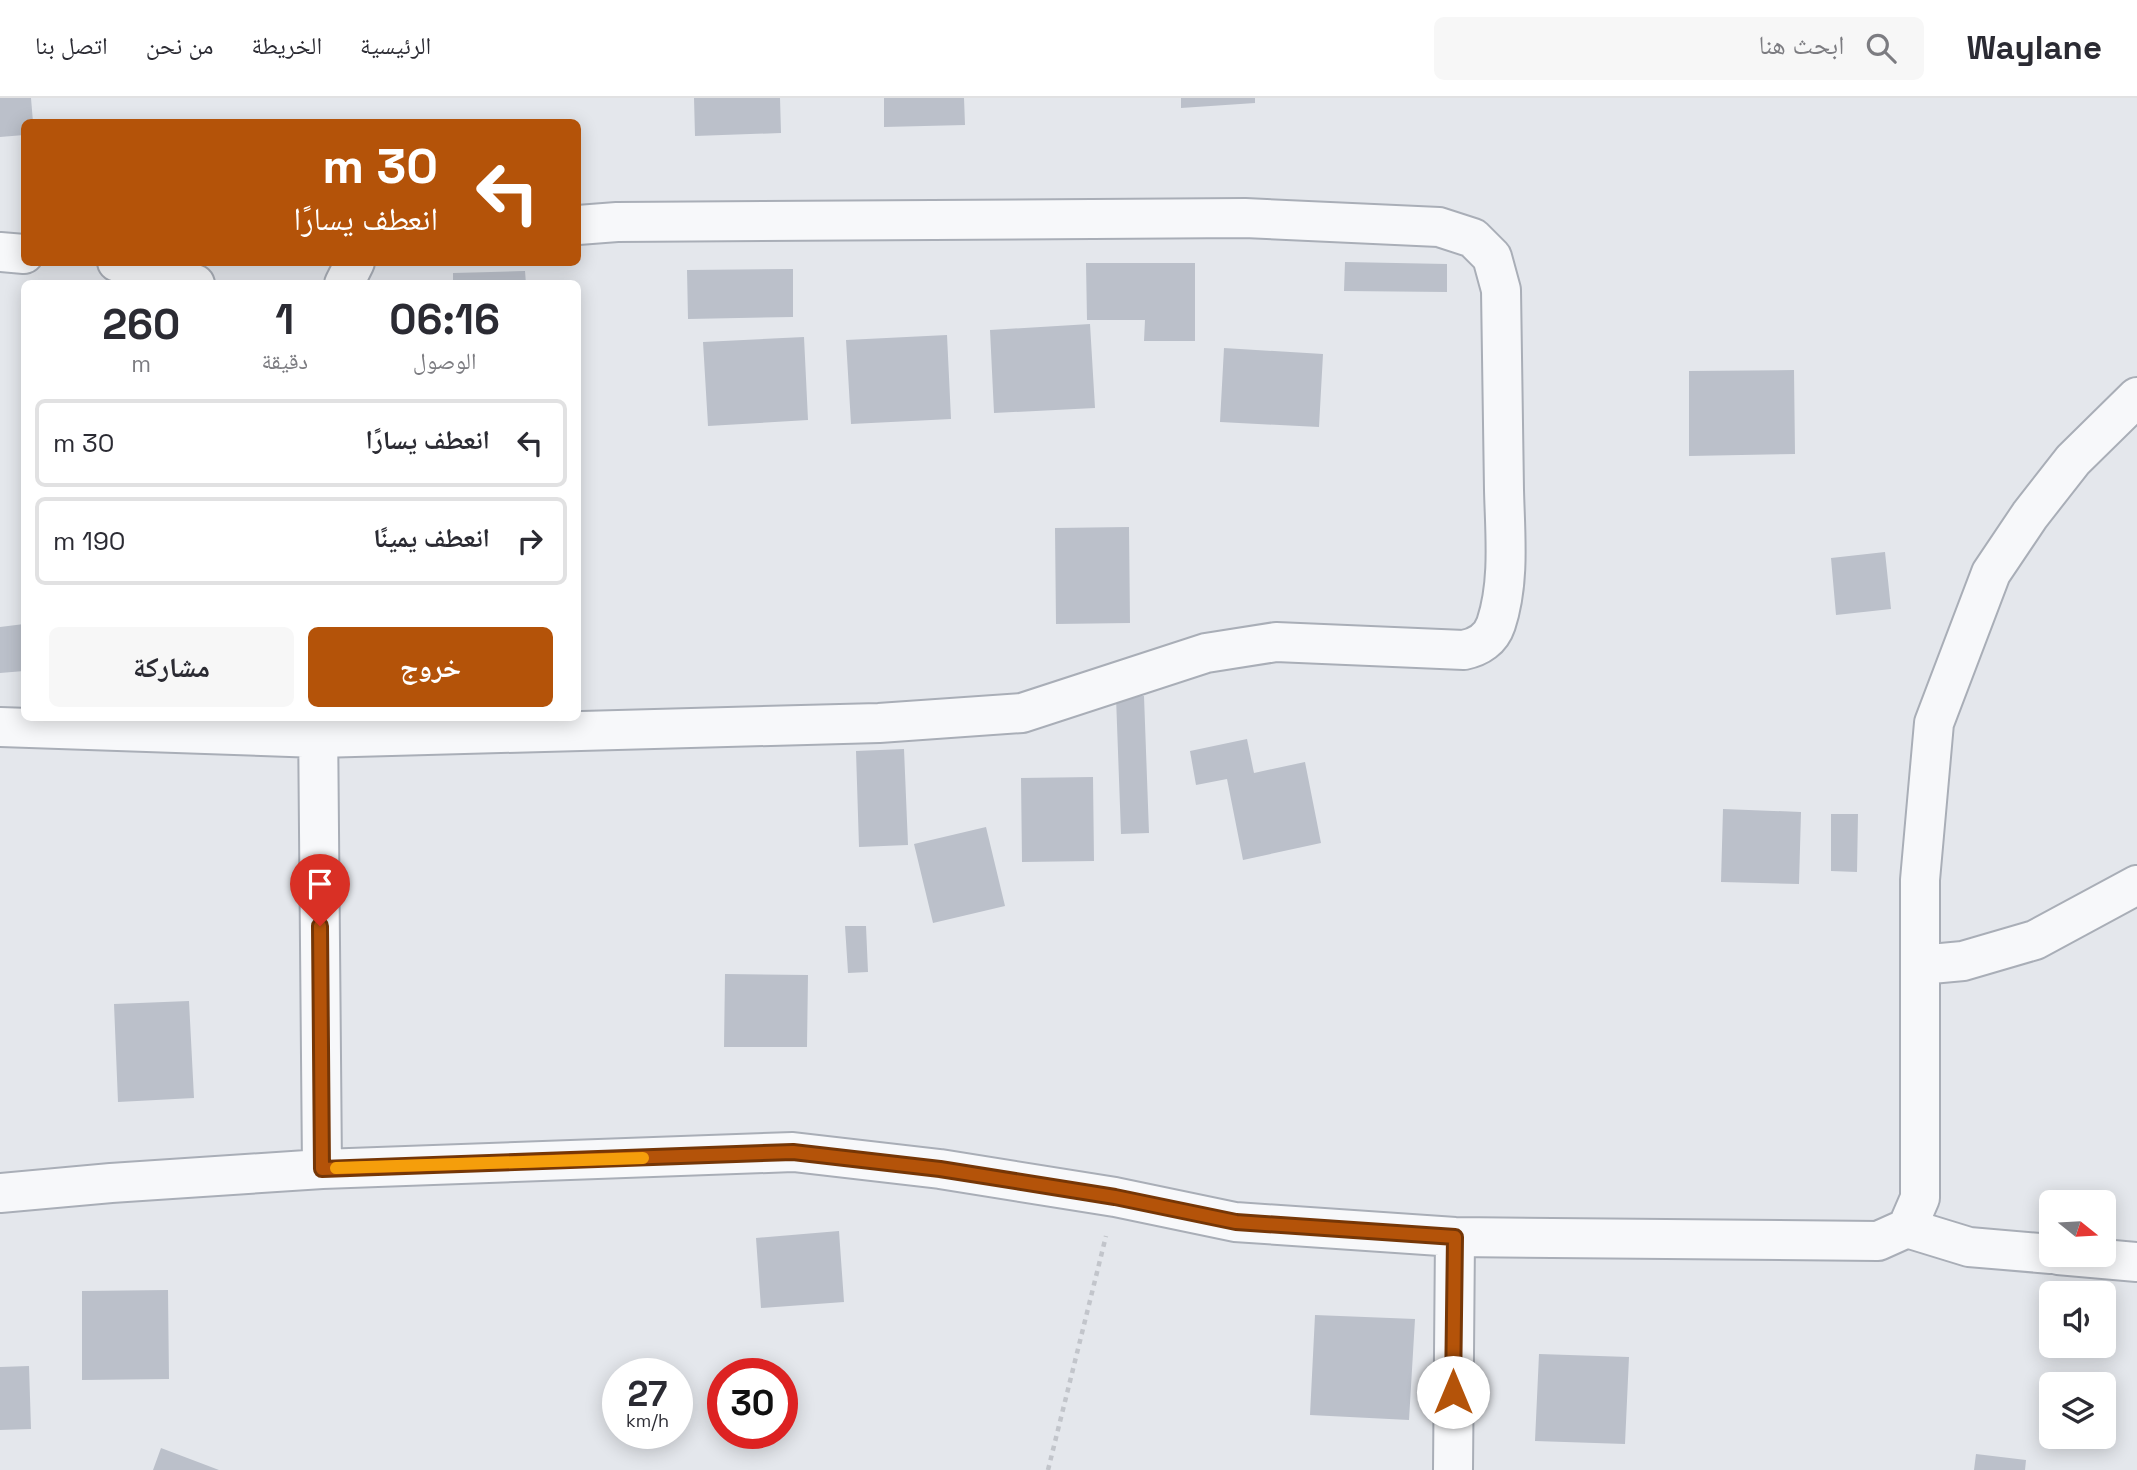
<!DOCTYPE html>
<html lang="ar">
<meta charset="utf-8">
<style>
body{margin:0;font-family:"Space Grotesk","Noto Naskh Arabic",sans-serif;background:#f7f7f7;color:#2b2b33;direction:rtl;height:100vh;display:flex;flex-direction:column;font-size:26px;white-space:nowrap}
*{box-sizing:border-box;margin:0}
p{font-size:23px;color:#7c7c81}
.icon{flex:none;width:38px;height:38px;fill:none;stroke:currentColor;stroke-width:2;stroke-linecap:round;stroke-linejoin:round}
.map{position:relative;flex:1;overflow:hidden;direction:ltr}
.drawer{position:absolute;left:21px;top:182px;width:560px;height:441px;display:flex;flex-direction:column;background:#fff;border-radius:10px;box-shadow:0 4px 18px #0003;direction:rtl}
.drawer>*{flex:none}
.banner{position:absolute;left:21px;top:21px;width:560px;height:147px;border-radius:10px;box-shadow:0 4px 18px #0003;direction:rtl;background:#b45309;color:#fff;overflow:hidden}
.needle{width:46px;rotate:108deg}
.controls{position:absolute;left:2039px;top:1092px;display:grid;gap:14px}
.controls a{display:grid;place-items:center;width:77px;height:77px;border-radius:10px;background:#fff;box-shadow:0 4px 18px #0003;font-size:35px}
.speed{position:absolute;left:602px;top:1260px;display:flex;gap:14px;font-size:35px;font-weight:700;text-align:center}
.speed>*{display:grid;place-content:center;width:91px;height:91px;border-radius:50%;background:#fff;box-shadow:0 4px 18px #0003;line-height:1}
.speed small{font-size:18px;font-weight:400}
.speed .limit{border:10px solid #d22;background:#fff;color:#111}
.pin{position:absolute;display:grid;place-items:center;width:60px;height:60px;color:#fff;margin:-72px -30px;border-radius:50% 50% 50% 0;rotate:-45deg;box-shadow:0 0 7px #0007}
.pin .icon{rotate:45deg}
.me{position:absolute;width:77px;margin:-38px;rotate:0deg;stroke-linejoin:round;filter:drop-shadow(0 0 5px #0008)}
.turn{display:flex;align-items:center;gap:24px;height:147px;padding:0 28px;font-size:32px}
.turn .icon{width:91px;height:91px;stroke-width:2.5}
.turn b{display:block;font-size:49px;line-height:60px}
.eta{display:flex;justify-content:space-evenly;align-items:center;height:119px;text-align:center}
.eta b{font-size:42px;font-weight:700;line-height:49px}
.button{display:flex;gap:14px;margin-top:auto;padding:14px 28px}
.button a{flex:1;height:80px;border-radius:10px;background:#b45309;color:#fff;font-size:28px;font-weight:700;line-height:80px;text-align:center}
.button a+a{background:#f7f7f7;color:#2b2b33}
ul{padding:0;list-style:none}
li{display:flex;align-items:center;gap:21px;height:88px;margin:0 14px 10px;padding:0 14px;border:4px solid #e1e1e2;border-radius:10px}
li div{flex:1}
li b{display:block;font-size:26px}
li em{font-style:normal}
header{display:flex;align-items:center;gap:42px;box-sizing:border-box;height:98px;padding:0 35px;background:#fff;border-bottom:2px solid #e1e1e2}
header strong{font-size:33px}
nav{display:flex;gap:38px;margin-inline-start:auto;font-size:24px}
.search{width:490px;height:63px;background:#f7f7f7;display:flex;align-items:center;gap:18px;box-sizing:border-box;padding:0 24px;border-radius:10px;color:#7c7c81;font-size:26px}
.map>svg:first-child{display:block}
</style>
<header>
<strong>Waylane</strong>
<div class="search"><svg class="icon" aria-label="search" viewBox="0 0 24 24"><circle cx="10" cy="10" r="6"/><path d="M15 15l6 6"/></svg>ابحث هنا</div>
<nav><a>الرئيسية</a><a>الخريطة</a><a>من نحن</a><a>اتصل بنا</a></nav>
</header>
<div class="map">
<svg width="2137" height="1372" viewBox="0 0 2137 1372">
<rect width="100%" height="100%" fill="#e4e7ec"/>
<path fill="#bbc0ca" d="M0,0H31L33,24H24V37L0,39Z
M694,0H780L781,35L695,38Z
M884,0H964L965,27L884,29Z
M1181,0H1255V5L1181,10Z
M1345,164L1447,166V194L1344,193Z
M1086,165H1195V243H1144L1145,222H1087Z
M793,171V219L688,221L687,172Z
M525,173L526,186H453V175Z
M1090,226L1095,310L994,315L990,232Z
M947,237L951,321L851,326L846,242Z
M804,239L808,322L708,328L703,244Z
M1224,250L1323,256L1319,329L1220,324Z
M1794,272L1795,356L1689,358V273Z
M1129,429L1130,525L1056,526L1055,430Z
M1885,454L1891,511L1836,517L1831,460Z
M24,526V573L0,575V529Z
M1144,598L1149,735L1121,736L1116,599Z
M1247,641L1254,675L1305,664L1321,745L1243,762L1227,681L1196,687L1190,653Z
M904,651L908,747L859,749L856,653Z
M1093,679L1094,763L1022,764L1021,680Z
M1723,711L1801,714L1799,786L1721,784Z
M1831,716H1858L1857,774L1831,773Z
M986,729L1005,808L933,825L914,746Z
M845,828H866L868,874L848,875Z
M725,876L808,877L807,949H724Z
M189,903L194,1000L118,1004L114,906Z
M839,1133L844,1204L761,1210L756,1140Z
M168,1192L169,1281L82,1282V1193Z
M1315,1217L1415,1221L1409,1322L1310,1317Z
M1539,1256L1629,1259L1625,1346L1535,1343Z
M29,1268L31,1331L0,1332V1269Z
M161,1350L219,1372H153Z
M1976,1356L2026,1362L2025,1372H1974Z"/>
<g fill="none" stroke-linecap="round" stroke-linejoin="round">
<g stroke="#a9aeb7" stroke-width="42">
<path id="minor" d="M0,154L24,156
M117,164L162,174L195,186
M344,186L355,164
M318,620L322,1071
M0,629L318,640L879,625L1022,615L1206,555L1276,544L1464,552C1479,549 1491,541 1496,526C1510,484 1505,435 1504,392C1503,325 1502,259 1501,192L1492,159L1473,140L1439,129L1245,120L617,124L578,127
M1920,867L1963,863L2035,842L2137,787
M0,1095L111,1085L322,1071L793,1054L940,1071L1115,1099L1235,1124L1455,1139L1878,1143L1907,1130L1920,1100V782L1934,625L1991,475L2030,417L2073,362L2137,299
M1907,1130L1969,1149L2051,1156
M2058,1157L2137,1164
M1453,1372L1455,1139"/>
</g>
<path stroke="#c2c5cb" stroke-width="4.5" stroke-dasharray="5 5" stroke-linecap="butt" d="M1048,1372L1106,1138"/>
<use href="#minor" stroke="#f7f8fa" stroke-width="38"/>
</g>
<g fill="none" stroke-linecap="round" stroke-linejoin="round">
<g stroke="#753606" stroke-width="18">
<path id="route" d="M320,828L322,1071L793,1054L940,1071L1115,1099L1236,1124L1455,1139L1453,1294"/>
</g>
<use href="#route" stroke="#b45309" stroke-width="12"/>
<path stroke="#f59e0b" stroke-width="12" d="M336,1070L643,1060"/>
</g>
</svg>
<div class="controls">
<a><svg class="needle" viewBox="-14 -14 28 28"><path d="M0-13l5 13h-10z" fill="#e53935"/><path d="M0 13l5-13h-10z" fill="#7c7c81"/></svg></a>
<a><svg class="icon" aria-label="sound" viewBox="0 0 24 24"><path d="M4 9h4l5-4v14l-5-4H4zM17 9q2 3 0 6"/></svg></a>
<a><svg class="icon" aria-label="layers" viewBox="0 0 24 24"><path d="M12 4l9 5-9 5-9-5zM3 14l9 5 9-5"/></svg></a>
</div>
<div class="speed"><div>27<small>km/h</small></div><div class="limit">30</div></div>
<div class="pin" style="left:320px;top:828px;background:#d93025"><svg class="icon" aria-label="arrive" viewBox="0 0 24 24"><path d="M6 21V4h12l-3 4 3 4H6"/></svg></div>
<svg class="me" style="left:1453px;top:1294px" viewBox="-20 -20 40 40"><circle r="19" fill="#fff"/><path d="M0-13L10 11 0 6-10 11z" fill="#b45309"/></svg>
<div class="banner">
<div class="turn"><svg class="icon" aria-label="left" viewBox="0 0 24 24"><path d="M17 20v-9H6M10 6l-5 5 5 5"/></svg><div><b>30 m</b>انعطف يسارًا</div></div>
</div>
<section class="drawer">
<div class="eta">
<div><b>06:16</b><p>الوصول</p></div>
<div><b>1</b><p>دقيقة</p></div>
<div><b>260</b><p>m</p></div>
</div>
<ul>
<li><svg class="icon" aria-label="left" viewBox="0 0 24 24"><path d="M17 20v-9H6M10 6l-5 5 5 5"/></svg><div><b>انعطف يسارًا</b></div><em>30 m</em></li>
<li><svg class="icon" aria-label="right" viewBox="0 0 24 24"><path d="M7 20v-9h11M14 6l5 5-5 5"/></svg><div><b>انعطف يمينًا</b></div><em>190 m</em></li>
</ul>
<div class="button"><a>خروج</a><a>مشاركة</a></div>
</section>
</div>
